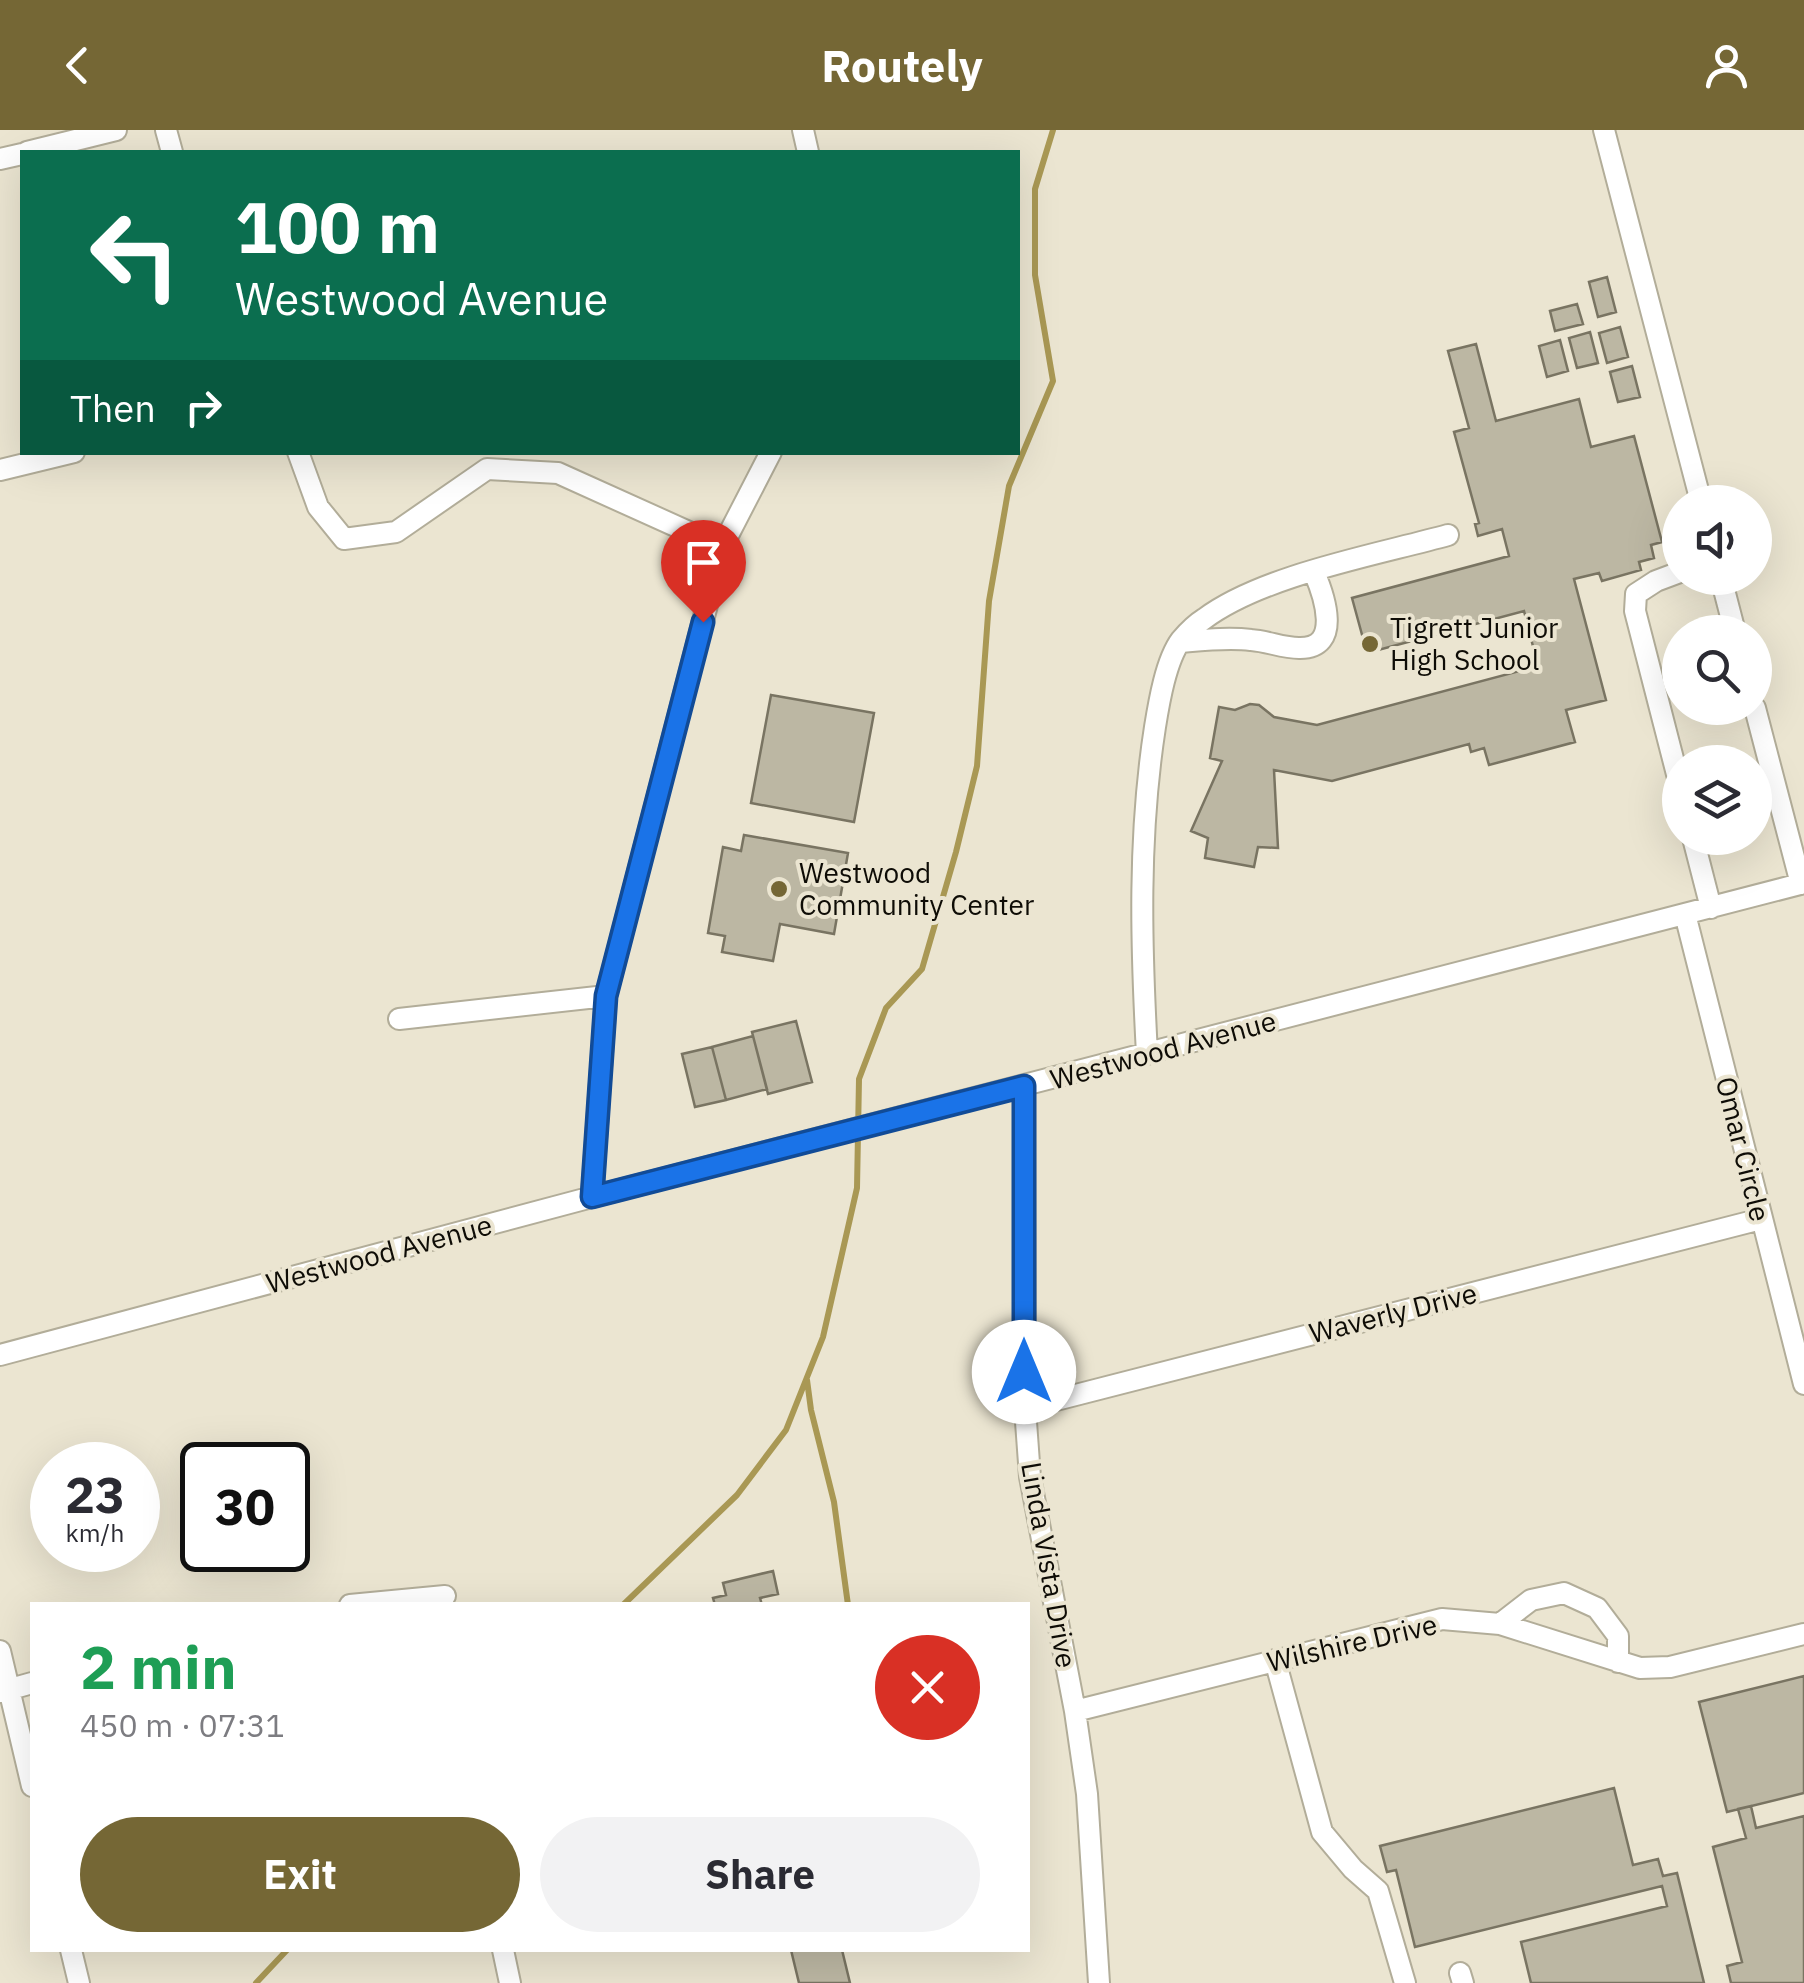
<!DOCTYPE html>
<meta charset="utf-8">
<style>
body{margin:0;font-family:"IBM Plex Sans",sans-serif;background:#f2f2f3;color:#2b2b33;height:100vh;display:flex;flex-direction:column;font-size:38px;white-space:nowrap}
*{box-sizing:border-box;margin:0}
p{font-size:32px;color:#7c7c81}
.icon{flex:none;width:55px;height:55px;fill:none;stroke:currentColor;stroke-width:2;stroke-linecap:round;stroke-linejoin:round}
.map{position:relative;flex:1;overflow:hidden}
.side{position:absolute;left:30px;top:1472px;width:1000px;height:350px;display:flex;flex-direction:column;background:#fff;border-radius:0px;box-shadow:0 10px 40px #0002}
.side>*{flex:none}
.hud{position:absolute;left:20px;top:20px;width:1000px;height:305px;border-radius:0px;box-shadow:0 10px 40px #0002;background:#0b6e4f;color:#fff;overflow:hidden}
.buttons{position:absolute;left:1662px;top:355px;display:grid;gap:20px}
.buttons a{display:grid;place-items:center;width:110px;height:110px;border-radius:50%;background:#fff;box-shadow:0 10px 40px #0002;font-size:50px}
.speed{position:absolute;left:30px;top:1312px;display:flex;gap:20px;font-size:50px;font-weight:700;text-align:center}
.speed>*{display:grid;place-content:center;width:130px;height:130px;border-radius:50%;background:#fff;box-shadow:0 10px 40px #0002;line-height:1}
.speed small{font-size:25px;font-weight:400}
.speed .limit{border:5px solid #111;border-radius:15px;background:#fff;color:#111}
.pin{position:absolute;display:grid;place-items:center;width:85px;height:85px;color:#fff;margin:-102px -42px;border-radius:50% 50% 50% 0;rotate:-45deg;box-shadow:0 0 10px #0007}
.pin .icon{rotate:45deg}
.me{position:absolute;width:110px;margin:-55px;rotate:0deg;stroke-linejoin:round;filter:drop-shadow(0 0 8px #0008)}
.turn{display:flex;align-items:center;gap:35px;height:210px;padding:0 50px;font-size:45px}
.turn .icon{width:130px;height:130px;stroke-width:2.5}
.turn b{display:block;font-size:70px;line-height:85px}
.then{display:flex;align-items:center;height:95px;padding:0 50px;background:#0003;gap:20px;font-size:38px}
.round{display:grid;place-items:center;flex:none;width:105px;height:105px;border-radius:52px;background:#f2f2f3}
.head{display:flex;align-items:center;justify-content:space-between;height:170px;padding:0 50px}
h1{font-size:60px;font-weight:800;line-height:75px;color:#1e9e55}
.cta{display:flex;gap:20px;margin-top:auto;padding:20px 50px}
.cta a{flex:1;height:115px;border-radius:60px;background:#756735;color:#fff;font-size:40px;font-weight:800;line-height:115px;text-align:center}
.cta a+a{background:#f2f2f3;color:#2b2b33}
header{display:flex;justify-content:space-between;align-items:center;height:130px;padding:0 50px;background:#756735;color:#fff;font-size:45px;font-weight:800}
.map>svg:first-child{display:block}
</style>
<header><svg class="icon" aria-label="back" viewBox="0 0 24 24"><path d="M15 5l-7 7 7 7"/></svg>Routely<svg class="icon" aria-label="person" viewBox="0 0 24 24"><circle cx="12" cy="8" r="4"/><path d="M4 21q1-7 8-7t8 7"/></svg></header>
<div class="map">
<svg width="1804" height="1853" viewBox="0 0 1804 1853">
<rect width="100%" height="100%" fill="#ebe5d1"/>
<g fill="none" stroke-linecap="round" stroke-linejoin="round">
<path stroke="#a99854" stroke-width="6" d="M807,1250L811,1280L834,1372L848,1475
M623,1475L737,1365L786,1300L823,1207L857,1058L859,949L886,878L922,839L956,722L977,636L989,471L1009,356L1053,251L1035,145V59L1053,0
M256,1853L287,1820"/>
</g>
<path fill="#bcb7a3" stroke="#797462" stroke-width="2.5" d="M1607,147L1616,182L1598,187L1589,152Z
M1577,174L1583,194L1555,201L1550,181Z
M1620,197L1628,227L1607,233L1599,203Z
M1590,202L1598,233L1577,238L1569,208Z
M1560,210L1568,241L1547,247L1539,216Z
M1476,214L1496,291L1579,269L1591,317L1634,306L1662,412L1651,415L1654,428L1639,432L1641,440L1602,451L1599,443L1574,449L1606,570L1566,580L1575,612L1489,635L1484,618L1471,622L1469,614L1332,651L1274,640L1278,718L1258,717L1254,737L1205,728L1208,708L1191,701L1222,631L1210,628L1219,577L1235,580L1250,574L1259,575L1274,587L1317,595L1538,536L1524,481L1367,523L1352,468L1509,426L1502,399L1478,406L1475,394L1479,393L1454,302L1469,298L1448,221Z
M1632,236L1640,267L1618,272L1610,242Z
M771,565L874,583L854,692L751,673Z
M744,705L848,723L834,804L780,794L773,831L722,822L725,806L708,803L723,717L741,721Z
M796,891L812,952L768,964L752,902Z
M753,906L767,959L726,970L712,917Z
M712,917L726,970L695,977L682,924Z
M773,1441L778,1464L760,1468L762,1475H715L713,1468L726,1465L723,1453Z
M1804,1546V1663L1727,1682L1699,1572Z
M1614,1658L1633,1735L1658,1729L1663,1746L1677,1743L1704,1853H1531L1521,1812L1667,1776L1662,1756L1415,1817L1396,1740L1387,1742L1380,1716Z
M1751,1676L1756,1698L1804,1686V1853H1731L1727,1836L1742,1832L1713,1717L1746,1708L1738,1679Z
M791,1820H842L850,1853H799Z"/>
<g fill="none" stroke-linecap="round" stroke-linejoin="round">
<g stroke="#b2ad99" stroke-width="24">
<path id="minor" d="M166,0L172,22
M803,0L808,22
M1604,0L1701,372
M27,22L116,0
M0,29L22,24
M298,322L318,377L344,409L396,402L487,339L558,343L722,417
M0,340L74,322
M1680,442L1656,451L1636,464L1635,481L1680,656
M1721,448L1735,502
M1180,512C1203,510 1228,507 1251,510C1267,511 1283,518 1299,518C1343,519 1324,465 1314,442
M1755,578L1801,754
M1693,708L1711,778
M1685,784L1804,1254
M399,889L606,866
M1147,924C1141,814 1138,706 1155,597C1159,572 1166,530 1181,510C1187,503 1196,494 1204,489C1263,445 1376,425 1448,405
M1024,956L1025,1278L1030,1347L1075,1581L1087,1664L1099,1853
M592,1067L606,866L722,417L771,322
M0,1225L592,1067L1804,753
M1025,1278L1761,1089
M350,1475L445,1466
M1500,1494L1531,1470L1564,1463L1597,1478L1618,1506V1532
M0,1521L32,1656
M1275,1530L1322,1702L1353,1739L1378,1761L1405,1853
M0,1562L32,1553
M1075,1581L1442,1489L1500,1494L1640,1538L1670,1537L1804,1504
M71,1820L79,1853
M503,1820L510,1853
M1460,1843L1463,1853"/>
</g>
<use href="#minor" stroke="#fff" stroke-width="20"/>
</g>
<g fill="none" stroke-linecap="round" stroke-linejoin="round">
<g stroke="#114b97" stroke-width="25">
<path id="route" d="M703,492L606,866L592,1067L1024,956V1242"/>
</g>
<use href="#route" stroke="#1a73e8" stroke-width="18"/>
</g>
<g fill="#756735" stroke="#ebe5d1" stroke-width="4">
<circle cx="1370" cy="514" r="10"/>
<circle cx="779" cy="759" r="10"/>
</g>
<g text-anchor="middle" stroke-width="8" stroke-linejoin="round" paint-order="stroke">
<g font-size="28" fill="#0e0c06" stroke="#ebe5d1" text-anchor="start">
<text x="1390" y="508">Tigrett Junior<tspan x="1390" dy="32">High School</tspan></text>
<text x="799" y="753">Westwood<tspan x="799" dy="32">Community Center</tspan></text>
</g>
<g font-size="28" fill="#0e0c06" stroke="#ebe5d1">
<text transform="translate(1163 920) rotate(-15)" y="10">Westwood Avenue</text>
<text transform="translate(1743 1019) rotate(76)" y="10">Omar Circle</text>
<text transform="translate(379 1124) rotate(-15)" y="10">Westwood Avenue</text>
<text transform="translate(1393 1183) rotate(-14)" y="10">Waverly Drive</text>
<text transform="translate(1049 1435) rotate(80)" y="10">Linda Vista Drive</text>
<text transform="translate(1352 1513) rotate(-13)" y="10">Wilshire Drive</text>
</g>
</g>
</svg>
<div class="buttons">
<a><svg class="icon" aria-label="sound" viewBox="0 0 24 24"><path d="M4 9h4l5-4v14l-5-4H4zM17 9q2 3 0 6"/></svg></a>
<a><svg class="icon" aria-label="search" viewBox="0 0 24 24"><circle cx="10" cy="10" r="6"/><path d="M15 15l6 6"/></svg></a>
<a><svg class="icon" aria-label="layers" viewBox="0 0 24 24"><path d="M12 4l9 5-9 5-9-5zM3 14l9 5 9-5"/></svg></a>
</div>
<div class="speed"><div>23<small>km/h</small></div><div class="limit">30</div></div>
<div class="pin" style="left:703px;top:492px;background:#d93025"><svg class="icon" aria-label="arrive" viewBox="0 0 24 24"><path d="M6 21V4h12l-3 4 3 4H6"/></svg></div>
<svg class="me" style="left:1024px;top:1242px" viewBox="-20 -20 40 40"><circle r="19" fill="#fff"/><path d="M0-13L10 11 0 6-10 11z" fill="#1a73e8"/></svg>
<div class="hud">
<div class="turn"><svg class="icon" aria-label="left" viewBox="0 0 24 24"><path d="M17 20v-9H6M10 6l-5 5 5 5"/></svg><div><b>100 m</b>Westwood Avenue</div></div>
<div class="then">Then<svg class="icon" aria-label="right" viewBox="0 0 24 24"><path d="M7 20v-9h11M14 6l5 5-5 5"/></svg></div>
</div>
<section class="side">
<div class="head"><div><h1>2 min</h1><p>450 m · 07:31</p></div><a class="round" style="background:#d93025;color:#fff"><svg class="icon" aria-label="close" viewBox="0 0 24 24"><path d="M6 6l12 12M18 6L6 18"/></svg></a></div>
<div class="cta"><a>Exit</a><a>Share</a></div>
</section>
</div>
